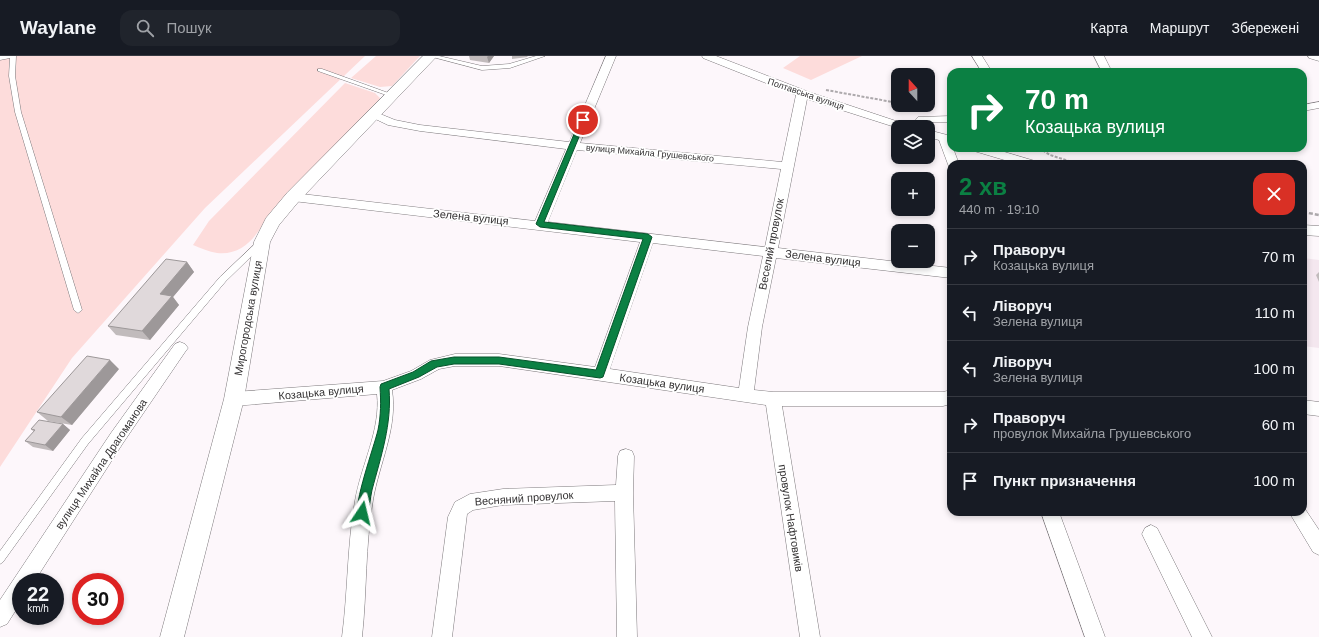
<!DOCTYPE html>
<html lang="uk">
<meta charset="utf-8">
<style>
body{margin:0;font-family:Helvetica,sans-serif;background:#20242c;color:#f1f3f6;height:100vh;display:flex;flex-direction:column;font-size:15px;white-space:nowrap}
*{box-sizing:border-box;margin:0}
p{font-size:13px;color:#9ea1a6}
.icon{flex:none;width:22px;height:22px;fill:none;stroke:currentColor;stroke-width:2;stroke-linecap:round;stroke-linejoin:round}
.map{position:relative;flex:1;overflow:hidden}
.drawer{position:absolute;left:947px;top:104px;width:360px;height:356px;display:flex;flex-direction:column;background:#171b24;border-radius:12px;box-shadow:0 2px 6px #0003}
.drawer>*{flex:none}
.banner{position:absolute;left:947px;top:12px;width:360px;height:84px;border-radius:12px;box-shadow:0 2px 6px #0003;background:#0b8043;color:#fff;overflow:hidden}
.needle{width:26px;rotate:339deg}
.controls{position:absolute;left:891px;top:12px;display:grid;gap:8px}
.controls a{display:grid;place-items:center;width:44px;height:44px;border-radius:8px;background:#171b24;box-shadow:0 2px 6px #0003;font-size:20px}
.speed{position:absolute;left:12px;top:517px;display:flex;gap:8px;font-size:20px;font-weight:700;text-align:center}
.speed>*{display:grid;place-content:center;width:52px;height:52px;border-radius:50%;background:#171b24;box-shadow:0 2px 6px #0003;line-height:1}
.speed small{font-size:10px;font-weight:400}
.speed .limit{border:6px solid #d22;background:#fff;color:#111}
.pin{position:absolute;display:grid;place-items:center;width:34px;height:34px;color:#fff;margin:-17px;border:2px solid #fff;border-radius:50%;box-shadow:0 1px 4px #0007}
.me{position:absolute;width:44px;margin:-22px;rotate:10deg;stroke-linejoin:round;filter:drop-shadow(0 0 3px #0008)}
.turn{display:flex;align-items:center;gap:14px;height:84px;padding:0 12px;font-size:18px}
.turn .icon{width:52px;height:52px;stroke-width:2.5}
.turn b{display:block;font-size:28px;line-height:34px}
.round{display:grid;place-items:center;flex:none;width:42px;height:42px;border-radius:12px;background:#20242c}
.summary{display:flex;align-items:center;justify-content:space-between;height:68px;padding:0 12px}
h1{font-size:24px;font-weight:800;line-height:30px;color:#0b8043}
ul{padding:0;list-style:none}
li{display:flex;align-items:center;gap:12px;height:56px;padding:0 12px;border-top:1px solid #363941}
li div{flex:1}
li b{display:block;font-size:15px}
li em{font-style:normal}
header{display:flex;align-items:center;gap:24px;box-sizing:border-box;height:56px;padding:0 20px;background:#171b24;border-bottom:1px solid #363941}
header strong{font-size:19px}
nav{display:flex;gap:22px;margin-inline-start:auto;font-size:14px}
.search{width:280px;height:36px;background:#20242c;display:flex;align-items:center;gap:10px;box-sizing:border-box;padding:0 14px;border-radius:12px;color:#9ea1a6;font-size:15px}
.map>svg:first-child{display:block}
</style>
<header>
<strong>Waylane</strong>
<div class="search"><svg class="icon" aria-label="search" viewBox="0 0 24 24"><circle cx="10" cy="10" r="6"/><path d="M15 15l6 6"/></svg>Пошук</div>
<nav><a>Карта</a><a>Маршрут</a><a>Збережені</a></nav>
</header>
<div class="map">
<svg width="1319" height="581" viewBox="0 0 1319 581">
<rect width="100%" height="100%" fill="#fdf7fb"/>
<path fill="#f4e7ef" d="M1303,202L1319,204V292L1303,290Z"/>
<path fill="#fddcdb" d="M0,0H365L205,152L72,302L0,411Z
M376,0H420L392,30L380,31L351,22Z
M800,0H862L811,24L783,12Z
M345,27L375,37L381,43L271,156C258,177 245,200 217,197C209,196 201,192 193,189L209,165Z"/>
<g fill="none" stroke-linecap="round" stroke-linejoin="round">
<g stroke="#7c787b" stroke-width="1">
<path id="service" d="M0,0H16L15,20L21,56L82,254L78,257L74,254L15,56L9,20L10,2L0,4Z
M429,0H439L482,10L509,8L536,0H545L510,12L482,14Z
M318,13H322L394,39L389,40L318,15Z
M257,186H263L264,188L226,225L88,388L3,506L0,508V495L82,382L220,221Z"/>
</g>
<g stroke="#7c787b" stroke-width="1">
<path id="minor" d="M606,0H616L580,87L782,106L796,39L703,2L702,0H716L809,36L911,70L918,61L951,60V66H925L922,71H898V72L807,43L778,192L951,212V222L776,202L762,271L754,334L773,336H943L951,334V348L943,350H782L820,581H800L766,349L499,310H455L439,313L421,323L392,334C398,372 379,408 373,444C365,490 367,536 362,581H342C348,536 347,490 355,445C361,409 381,374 377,338L234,350L228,348L226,343L228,338L234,336L383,325L411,315L430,304L455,298H499L595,311L640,186L293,145L289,144L287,141L289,138L293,137L535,165L566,93L420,75L388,69L369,60L367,58L373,55L395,64L420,69L569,86ZM577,94L781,113L765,191L548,166ZM653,187L763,200L748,271L739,332L610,313Z
M972,0H982L992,16H982Z
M1094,0H1104L1112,16H1102Z
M1308,0H1319V5L1309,2Z
M1319,46V52L1303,55V49Z
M928,74L951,80V92H953L959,108H951V111H949L939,84L928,81Z
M972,92H991L1035,105L1037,108H1018L974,95Z
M1303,169L1319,170V180L1303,179Z
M180,286L185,288L188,292L185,296L123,387L34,526H21V546L7,568L0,571V544L111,377L175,288Z
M1303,344L1319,346V360L1303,358Z
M626,393L632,395L634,400L633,437L637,581H617L615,445L503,449L473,454L467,458L452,581H432L448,461L455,446L470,438L503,433L616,429L618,400L620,395Z
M1303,450L1319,474V499L1313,496L1289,456H1303Z
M1041,456H1059L1105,581H1085Z
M1151,469L1157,472L1212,581H1192L1142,478L1145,472Z"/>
</g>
<g stroke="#7c787b" stroke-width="1">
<path id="tertiary" d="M423,0H437L299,145L279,169L270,186L244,343L184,581H160L224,343L254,186L266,162L287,137Z"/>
</g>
<path stroke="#ada9ac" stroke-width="2" stroke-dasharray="3 1.5" stroke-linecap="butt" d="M826,34L898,47
M908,49L931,53
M1039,92L1050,99L1078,108"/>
<path stroke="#ada9ac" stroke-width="2.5" stroke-dasharray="4 2" stroke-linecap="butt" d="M1303,156L1319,159"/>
<use href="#service" fill="#fff" fill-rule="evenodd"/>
<use href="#minor" fill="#fff" fill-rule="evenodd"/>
<use href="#tertiary" fill="#fff" fill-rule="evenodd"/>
</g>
<path fill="#c1bbbc" d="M469,0H494L489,7L470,4Z
M512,0H527L528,1L512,3Z
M187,206L194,216L173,241L179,249L150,284L116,279L108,270Z
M1319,216V226L1316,219Z
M119,313L72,369L48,365L37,356Z
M63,368L70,374L53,395L33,391L25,385L34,376L31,373Z"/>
<path fill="#9d9899" d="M488,0H494L489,7L487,1Z
M187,206L194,216L173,241L179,249L150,284L142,275L160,238Z
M110,304L119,313L72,369L61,361Z
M63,368L70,374L53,395L45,389Z"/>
<path fill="#e0d9db" stroke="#9d9899" d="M166,203L187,206L160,238L172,240L142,275L108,270Z
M87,300L110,304L61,361L37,356Z
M39,364L63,368L45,389L25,385L35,374L31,373Z"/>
<path fill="#0b8043" stroke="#07532c" d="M583,62L586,64L544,166L648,178L652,181L603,321L600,322L499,308H454L437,311L419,321L389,333C392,368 381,400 372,434C370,442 370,453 366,461L362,462L358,461C353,448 374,391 378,374C381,359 381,346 380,331L381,328L413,316L431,305L454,301H499L596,314L643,183L540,171L536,168L580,64Z"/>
<g text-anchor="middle" stroke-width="3.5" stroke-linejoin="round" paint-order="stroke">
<g font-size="9" fill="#333132" stroke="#fff">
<text transform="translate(806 38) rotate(19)" y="3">Полтавська вулиця</text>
<text transform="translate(650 97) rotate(5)" y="3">вулиця Михайла Грушевського</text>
</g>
<g font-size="11" fill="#333132" stroke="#fff">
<text transform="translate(471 161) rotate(6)" y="4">Зелена вулиця</text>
<text transform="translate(771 188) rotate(-79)" y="4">Веселий провулок</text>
<text transform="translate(823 202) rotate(7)" y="4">Зелена вулиця</text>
<text transform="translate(248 262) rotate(-80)" y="4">Мирогородська вулиця</text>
<text transform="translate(662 327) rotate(8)" y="4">Козацька вулиця</text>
<text transform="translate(321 336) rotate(-5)" y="4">Козацька вулиця</text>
<text transform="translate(101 408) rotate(-56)" y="4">вулиця Михайла Драгоманова</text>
<text transform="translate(524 442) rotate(-4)" y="4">Весняний провулок</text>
<text transform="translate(791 462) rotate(81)" y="4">провулок Нафтовиків</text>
</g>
</g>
</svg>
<div class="controls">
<a><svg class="needle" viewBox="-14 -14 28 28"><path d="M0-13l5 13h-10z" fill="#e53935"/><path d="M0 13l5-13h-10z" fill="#9ea1a6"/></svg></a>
<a><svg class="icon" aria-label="layers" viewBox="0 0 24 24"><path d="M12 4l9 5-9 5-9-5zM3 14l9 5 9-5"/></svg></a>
<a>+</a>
<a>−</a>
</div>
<div class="speed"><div>22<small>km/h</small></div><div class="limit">30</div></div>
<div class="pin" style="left:583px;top:64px;background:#d93025"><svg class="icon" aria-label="arrive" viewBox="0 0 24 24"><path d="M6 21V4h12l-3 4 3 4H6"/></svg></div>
<svg class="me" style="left:362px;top:457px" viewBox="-20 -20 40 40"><path d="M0-17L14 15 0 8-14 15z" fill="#0b8043" stroke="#fff" stroke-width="4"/></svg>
<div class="banner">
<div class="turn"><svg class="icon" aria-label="right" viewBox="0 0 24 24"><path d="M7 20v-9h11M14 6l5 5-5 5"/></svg><div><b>70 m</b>Козацька вулиця</div></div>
</div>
<section class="drawer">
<div class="summary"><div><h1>2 хв</h1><p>440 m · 19:10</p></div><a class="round" style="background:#d93025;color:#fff"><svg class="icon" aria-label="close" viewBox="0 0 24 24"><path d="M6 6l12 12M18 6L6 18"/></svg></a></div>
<ul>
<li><svg class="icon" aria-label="right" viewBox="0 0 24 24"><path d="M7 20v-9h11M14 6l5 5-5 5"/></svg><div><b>Праворуч</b><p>Козацька вулиця</p></div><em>70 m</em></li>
<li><svg class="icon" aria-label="left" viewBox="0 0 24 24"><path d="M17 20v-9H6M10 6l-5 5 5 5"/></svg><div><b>Ліворуч</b><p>Зелена вулиця</p></div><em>110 m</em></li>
<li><svg class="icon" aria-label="left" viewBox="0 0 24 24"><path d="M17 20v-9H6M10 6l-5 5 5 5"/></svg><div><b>Ліворуч</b><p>Зелена вулиця</p></div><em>100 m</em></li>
<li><svg class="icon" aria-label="right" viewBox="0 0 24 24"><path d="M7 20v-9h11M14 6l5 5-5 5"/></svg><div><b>Праворуч</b><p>провулок Михайла Грушевського</p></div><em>60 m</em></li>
<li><svg class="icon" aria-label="arrive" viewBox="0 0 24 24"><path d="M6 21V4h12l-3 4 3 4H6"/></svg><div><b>Пункт призначення</b></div><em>100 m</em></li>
</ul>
</section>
</div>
